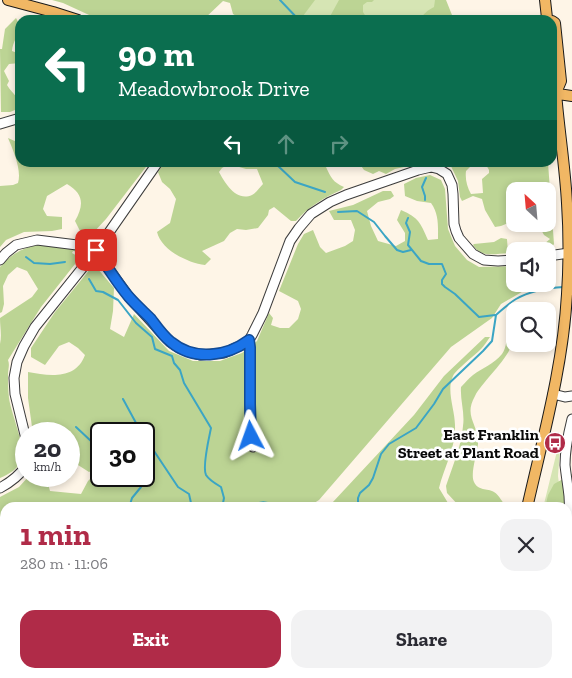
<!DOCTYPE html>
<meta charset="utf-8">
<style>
body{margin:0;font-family:"Zilla Slab",serif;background:#f2f2f3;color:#2b2b33;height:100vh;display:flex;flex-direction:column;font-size:19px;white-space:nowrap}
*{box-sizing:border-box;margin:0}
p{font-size:16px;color:#7c7c81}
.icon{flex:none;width:28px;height:28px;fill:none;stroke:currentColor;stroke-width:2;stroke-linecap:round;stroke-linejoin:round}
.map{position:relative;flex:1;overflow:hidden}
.details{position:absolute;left:0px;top:502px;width:572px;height:176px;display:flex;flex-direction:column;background:#fff;border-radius:15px 15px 0 0;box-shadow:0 2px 8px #0003}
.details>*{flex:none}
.top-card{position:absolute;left:15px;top:15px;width:542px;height:152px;border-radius:15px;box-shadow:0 2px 8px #0003;background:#0b6e4f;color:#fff;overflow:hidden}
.needle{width:32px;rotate:334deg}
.tools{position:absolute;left:506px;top:182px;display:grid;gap:10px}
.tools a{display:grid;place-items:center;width:50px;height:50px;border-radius:10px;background:#fff;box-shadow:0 2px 8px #0003;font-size:25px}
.speed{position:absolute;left:15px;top:422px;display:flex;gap:10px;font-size:25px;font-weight:700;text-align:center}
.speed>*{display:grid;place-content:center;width:65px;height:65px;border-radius:50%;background:#fff;box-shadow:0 2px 8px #0003;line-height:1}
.speed small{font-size:12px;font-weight:400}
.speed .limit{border:2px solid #111;border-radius:8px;background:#fff;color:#111}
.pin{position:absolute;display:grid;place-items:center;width:42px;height:42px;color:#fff;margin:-21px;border-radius:10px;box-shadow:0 2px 8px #0006}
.me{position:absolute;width:55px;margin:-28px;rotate:356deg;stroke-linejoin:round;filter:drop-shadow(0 0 4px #0008)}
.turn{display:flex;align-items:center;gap:18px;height:105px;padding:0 20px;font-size:22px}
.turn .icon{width:65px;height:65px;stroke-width:2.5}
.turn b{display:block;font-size:35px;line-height:42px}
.lanes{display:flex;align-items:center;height:48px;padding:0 20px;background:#0003;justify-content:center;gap:25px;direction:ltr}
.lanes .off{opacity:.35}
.round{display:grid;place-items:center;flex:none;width:52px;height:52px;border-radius:15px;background:#f2f2f3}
.summary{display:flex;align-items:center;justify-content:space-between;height:85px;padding:0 20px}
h1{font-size:30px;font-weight:700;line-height:38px;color:#b02b48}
.primary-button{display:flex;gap:10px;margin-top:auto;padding:10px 20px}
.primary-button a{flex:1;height:58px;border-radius:15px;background:#b02b48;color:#fff;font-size:20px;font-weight:700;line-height:58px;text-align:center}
.primary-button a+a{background:#f2f2f3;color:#2b2b33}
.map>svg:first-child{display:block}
</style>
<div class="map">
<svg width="572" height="678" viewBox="0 0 572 678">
<rect width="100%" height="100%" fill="#fef5e7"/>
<path fill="#d6e5b4" d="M261,0H440L444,20H283Z
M558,447L560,448L558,476L562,507L543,508Z"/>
<path fill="#bcd494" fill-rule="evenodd" d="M52,0H315L300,20H243L233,14L230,3L223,1L203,20H100L63,3Z
M339,0H374L372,2H367L363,5V12L368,20H328Z
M435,0H446L454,20H420C423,14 428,10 434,7Z
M16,18C24,31 13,38 12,51L20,54V63L9,64L4,71L9,81L7,85C13,95 20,97 20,108L10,112H1L0,49H2L5,29Z
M8,138L17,142L20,150V162L149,163L106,219L93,233L83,237L75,221C84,205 84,194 67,184L47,196L43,209L47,216L62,217V229L52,231L24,232L6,240L0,247V186L13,185L18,183C22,170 13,150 8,138Z
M296,162L328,163L326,167C331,178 333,182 344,187L341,190C324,198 309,206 296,221H291L274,207L269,210L268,215L258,228L246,230L237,229L230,233L224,241L202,251L211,259L205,265C188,263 161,250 157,232L170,223L176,199L170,189L162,182L158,172L164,163ZM229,164L246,169H257L263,184C260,187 256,193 252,195C236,202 225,183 219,172L222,168Z
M449,162L476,163L477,167H470L466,171C465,179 467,187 471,194L483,193L482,179L489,173V170L485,163H493V166L498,165L499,163H548L554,244L552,247L549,248L544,246V244L550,239L544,235L538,224H548V191H515V220L501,226L495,227L485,210L482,199L473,196L462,201L460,197L458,181Z
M359,163H412L413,165L395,169L386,174L379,171L373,174L364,170Z
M430,175L441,180L445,189L448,229L455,246L467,260L479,267L515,266V284H548V263L555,261L553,280L551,285H543L527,289L501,304L492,318L451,347L319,500L308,507L5,508V674H65L59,678H0V497L19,487L29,476L46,477L50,491L81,494L88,481L92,477L144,476V434H101V469L100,466L89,472L78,465L69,462V434H33L28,398V372C49,376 76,380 85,355L78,348L69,342L59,346L45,365L31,357V348L55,312L91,268H97L114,288L113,311L110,329L124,337L134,314L169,351L193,361H220L242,353L257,341L269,313L273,318L271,325L280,328H289L298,319L301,309L298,301L279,291L298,244L304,234L313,230L320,247L326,253L345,246L353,241L355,230L351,220H334L329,211L353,205L383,191H391L394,196L390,199L378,202L367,211L371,226L378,241L396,246L405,241V233L397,220L401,210C419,218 420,222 428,240L438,239C438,226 439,214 431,203L417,201L405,196L404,184L416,178Z
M501,238L507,239L508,253C495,254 481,258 473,245L474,244L494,242Z
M37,245L78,249L83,251V253L73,251L72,253L79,257V259L41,307L8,360C10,365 8,369 8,375C8,382 8,390 9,398C11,413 25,445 22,458C19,469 9,474 0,478V344C2,335 0,327 0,318L32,297L38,289L27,271L17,267L8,275L3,286L4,304L2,312L0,313V267C12,254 20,249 37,245Z
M512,328H513C521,350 484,378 475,396C463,417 479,424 478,444C477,454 470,474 474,482C478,491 487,488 494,492C499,495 503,503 506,507H460L447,493L446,486C452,468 462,444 463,426C465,413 460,400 461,387C465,383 468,379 473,375C482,368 494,364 502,354C508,346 505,335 512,328Z
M485,337H490C487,341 484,346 481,349C475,355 456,370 453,376C446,390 455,410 455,425C456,448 444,467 439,488L448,503L452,507H426L425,503L420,504L418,507H330L332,503L414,415L444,376Z
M572,474V651L568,660V582L571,548L568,508H545L548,495L554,484Z
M239,674H363V678H239Z
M505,674H537V677L505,678Z"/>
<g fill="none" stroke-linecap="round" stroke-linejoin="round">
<path stroke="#3ba5c4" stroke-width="2" d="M280,0L299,20
M273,162L276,164L295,182L325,192
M425,200V196L422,187L426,178
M338,212L357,211L374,222L385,236L397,250L403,252L411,250
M408,218L406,223L410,232L408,245L421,261L429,264H442L446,274L442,280V284L445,287L455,294L479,317L495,315
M26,257L34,263L50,264L65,262
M89,279L96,291L103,292L118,300L136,323L152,337L155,349L172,356L174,363L180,370L184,383L211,428C209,438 202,467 206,475C209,480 216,484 221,487L224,498L222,508
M123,399L142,434
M76,427L92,442L101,455
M144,436L178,487L189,494L191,503L190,508
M129,508L132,498L141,487L132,476
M253,508L254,505C261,501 269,501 275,508
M358,508V498L360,493L369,485L373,478L381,454L389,444L416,428L434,404L443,389L483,351L492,341L496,315C502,310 509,303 516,299C530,291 547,288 564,287
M0,663L2,655L1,631L5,621
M245,678V674"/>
<g stroke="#3c3c3c" stroke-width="11">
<path id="minor" d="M0,124L20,118
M548,256L569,253
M0,260L6,253L16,245L37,240L85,246L96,251L129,297L170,342L179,348L189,352L200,355L224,353L242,345L249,340L252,335L263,313L290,241L299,228L311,214L330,202L346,195L418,170L431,167L439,169L447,174L452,185L453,194L454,224L456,231L459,238L473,254L484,260L498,261L515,260
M249,340L250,348V425L253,447
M553,394L565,397L572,396
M26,439L15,394L14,378L17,362L24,346L35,327L96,251L158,162
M0,488C11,482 19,476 26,466
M568,554C571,536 570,515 569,496C568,486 566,475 565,465C565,449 568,435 572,419
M549,674L552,678
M78,678L86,674
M203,678V674"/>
</g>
<g stroke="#1a1a1a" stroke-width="12">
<path id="major" d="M8,0L53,12L78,20
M545,0L547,18L546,20
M552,93L572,96
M527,508C543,437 563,367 567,294C569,264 569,233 567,203C565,166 559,130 556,93L561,81L555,23L552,21
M487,678L488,674"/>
</g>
<use href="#minor" stroke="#fff" stroke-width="9"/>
<use href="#major" stroke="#f1b764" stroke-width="10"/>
</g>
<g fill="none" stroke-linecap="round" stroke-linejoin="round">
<g stroke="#114b97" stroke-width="12">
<path id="route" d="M96,250C107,266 117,283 129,297C136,305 144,312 151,319C157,327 163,336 171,342C194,361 226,357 249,340L250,348V404L251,436"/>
</g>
<use href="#route" stroke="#1a73e8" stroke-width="9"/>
</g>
<defs>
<g id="bus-disc" transform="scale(1.125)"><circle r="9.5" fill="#b02b48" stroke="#fff"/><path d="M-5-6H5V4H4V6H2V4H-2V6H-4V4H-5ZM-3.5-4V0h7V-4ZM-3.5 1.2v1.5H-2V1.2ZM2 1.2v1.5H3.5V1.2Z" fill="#fff"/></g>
</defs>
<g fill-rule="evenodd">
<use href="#bus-disc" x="555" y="443"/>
</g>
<g text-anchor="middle" stroke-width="5" stroke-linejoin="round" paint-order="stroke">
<g font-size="16" font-weight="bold" fill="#090909" stroke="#fff" text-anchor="end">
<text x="539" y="440">East Franklin<tspan x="539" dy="18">Street at Plant Road</tspan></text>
</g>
</g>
</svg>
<div class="tools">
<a><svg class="needle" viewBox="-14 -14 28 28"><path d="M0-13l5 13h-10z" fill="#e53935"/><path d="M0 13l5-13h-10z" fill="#7c7c81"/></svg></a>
<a><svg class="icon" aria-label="sound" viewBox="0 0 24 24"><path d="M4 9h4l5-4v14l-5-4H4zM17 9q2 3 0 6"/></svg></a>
<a><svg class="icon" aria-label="search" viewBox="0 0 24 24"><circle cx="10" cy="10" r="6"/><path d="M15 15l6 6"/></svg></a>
</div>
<div class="speed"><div>20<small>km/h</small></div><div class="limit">30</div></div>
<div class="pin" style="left:96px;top:250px;background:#d93025"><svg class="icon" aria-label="arrive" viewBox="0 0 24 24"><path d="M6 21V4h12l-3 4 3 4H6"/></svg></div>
<svg class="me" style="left:251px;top:436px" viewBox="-20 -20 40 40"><path d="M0-17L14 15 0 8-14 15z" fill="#1a73e8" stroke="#fff" stroke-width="4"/></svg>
<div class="top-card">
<div class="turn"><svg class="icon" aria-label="left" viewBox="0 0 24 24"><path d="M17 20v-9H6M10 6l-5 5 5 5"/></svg><div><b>90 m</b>Meadowbrook Drive</div></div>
<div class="lanes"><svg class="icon" aria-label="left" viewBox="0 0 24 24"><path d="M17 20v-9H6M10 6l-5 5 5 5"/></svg><svg class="icon off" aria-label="ahead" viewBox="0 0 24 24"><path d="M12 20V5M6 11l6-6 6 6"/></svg><svg class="icon off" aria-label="right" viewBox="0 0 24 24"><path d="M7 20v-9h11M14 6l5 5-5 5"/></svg></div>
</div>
<section class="details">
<div class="summary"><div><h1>1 min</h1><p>280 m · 11:06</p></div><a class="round"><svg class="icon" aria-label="close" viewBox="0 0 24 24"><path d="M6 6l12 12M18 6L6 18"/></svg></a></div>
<div class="primary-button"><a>Exit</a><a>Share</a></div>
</section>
</div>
